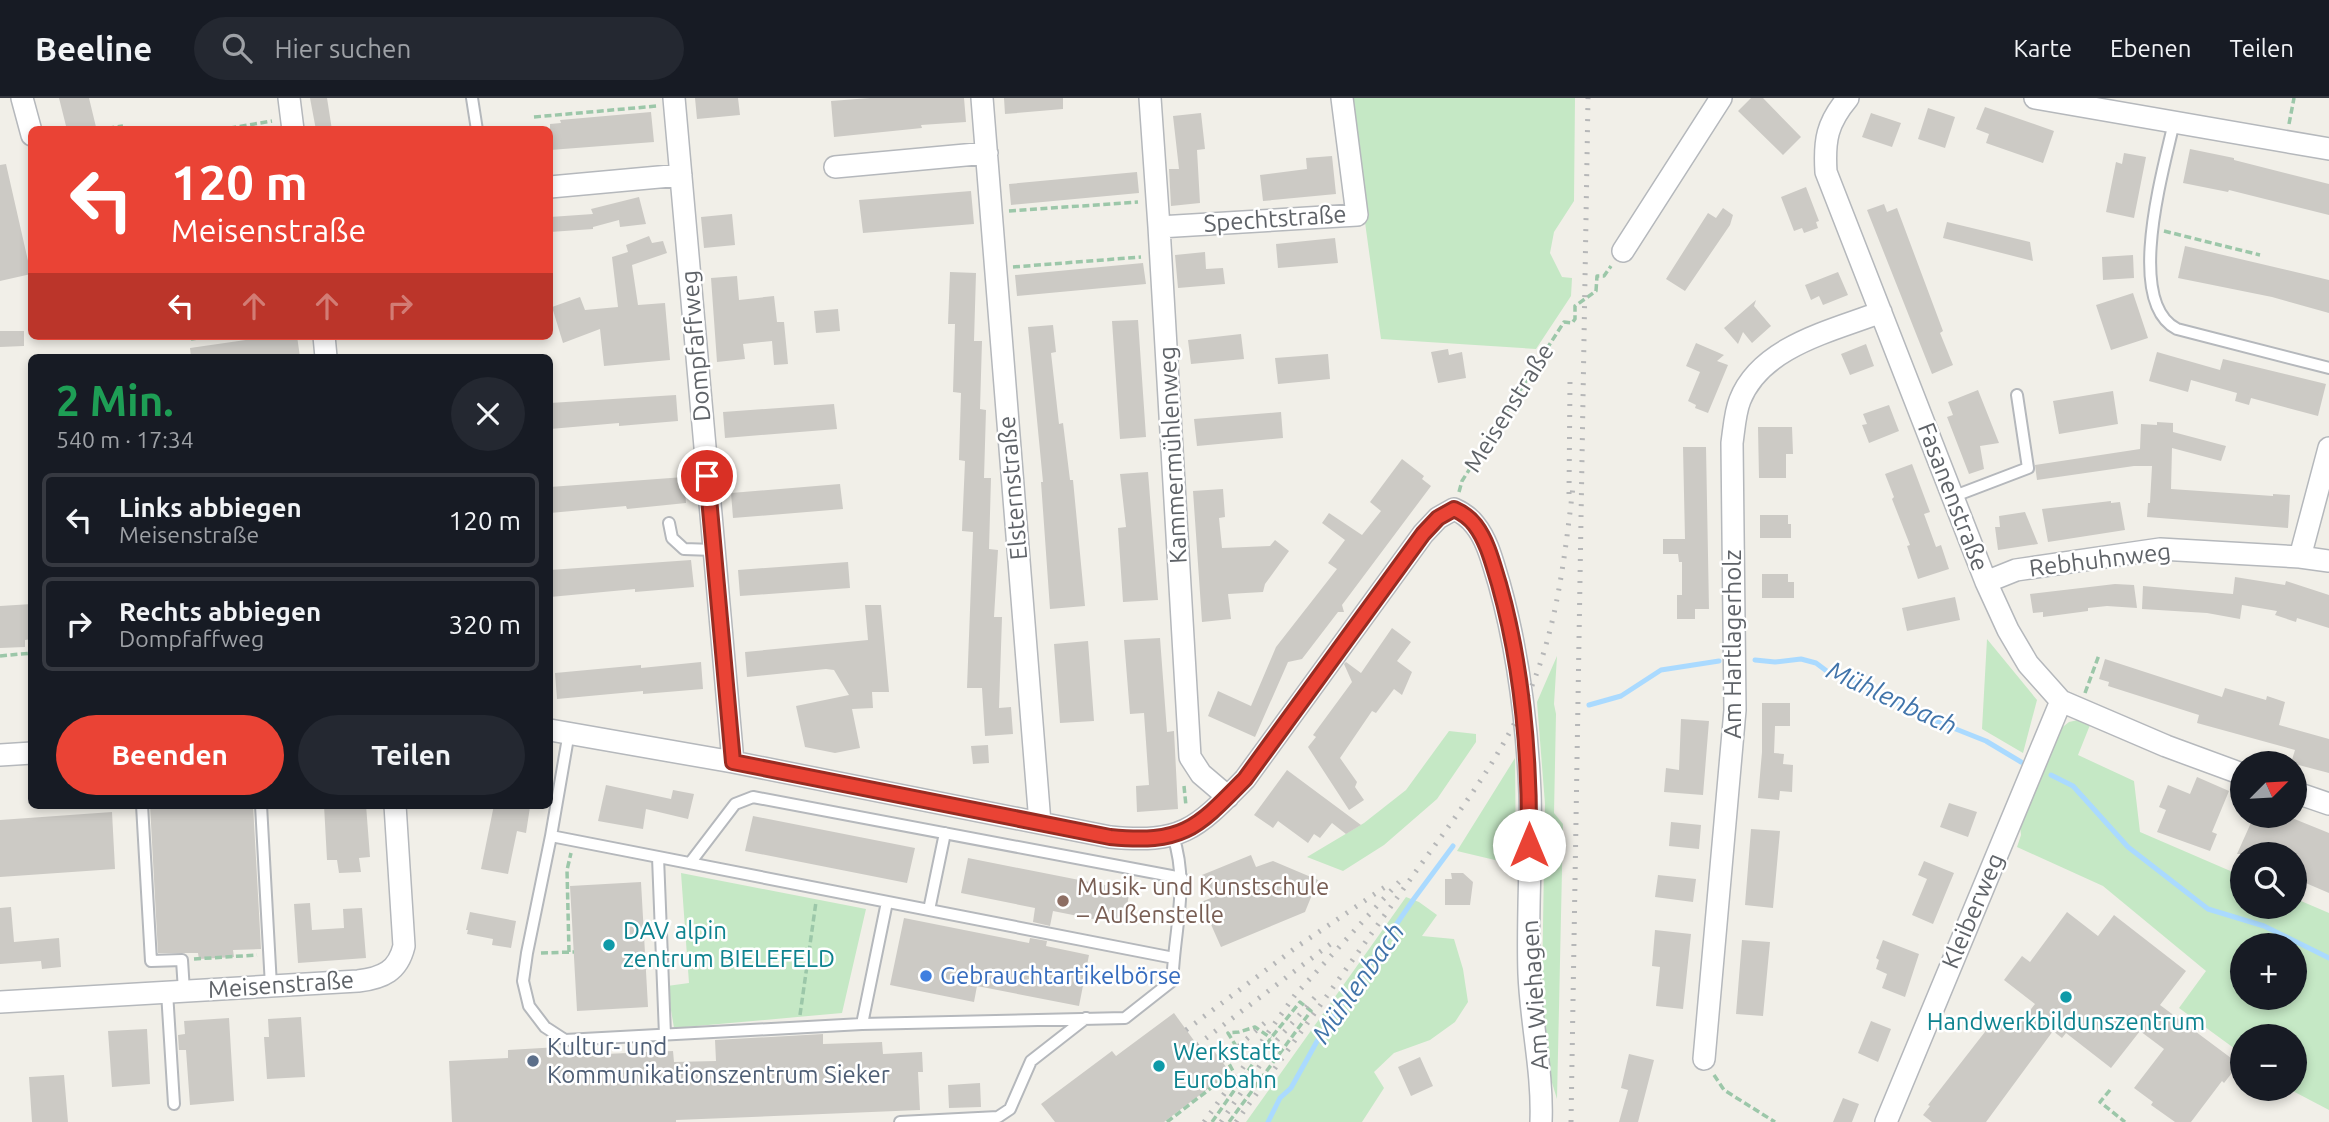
<!DOCTYPE html>
<html lang="de">
<meta charset="utf-8">
<style>
body{margin:0;font-family:Ubuntu,sans-serif;background:#242831;color:#f1f3f6;height:100vh;display:flex;flex-direction:column;font-size:26px;white-space:nowrap}
*{box-sizing:border-box;margin:0}
p{font-size:23px;color:#9ea1a6}
.icon{flex:none;width:38px;height:38px;fill:none;stroke:currentColor;stroke-width:2;stroke-linecap:round;stroke-linejoin:round}
.map{position:relative;flex:1;overflow:hidden}
.panel{position:absolute;left:28px;top:256px;width:525px;height:455px;display:flex;flex-direction:column;background:#171b24;border-radius:10px;box-shadow:0 4px 10px #0003}
.panel>*{flex:none}
.guide{position:absolute;left:28px;top:28px;width:525px;height:214px;border-radius:10px;box-shadow:0 4px 10px #0003;background:#ea4335;color:#fff;overflow:hidden}
.needle{width:46px;rotate:66deg}
.fabs{position:absolute;left:2230px;top:653px;display:grid;gap:14px}
.fabs a{display:grid;place-items:center;width:77px;height:77px;border-radius:50%;background:#171b24;box-shadow:0 4px 10px #0003;font-size:35px}
.pin{position:absolute;display:grid;place-items:center;width:60px;height:60px;color:#fff;margin:-30px;border:4px solid #fff;border-radius:50%;box-shadow:0 2px 7px #0007}
.me{position:absolute;width:77px;margin:-38px;rotate:0deg;stroke-linejoin:round;filter:drop-shadow(0 0 5px #0008)}
.turn{display:flex;align-items:center;gap:24px;height:147px;padding:0 28px;font-size:32px}
.turn .icon{width:91px;height:91px;stroke-width:2.5}
.turn b{display:block;font-size:49px;line-height:60px}
.lanes{display:flex;align-items:center;height:66px;padding:0 28px;background:#0003;justify-content:center;gap:35px;direction:ltr}
.lanes .off{opacity:.35}
.round{display:grid;place-items:center;flex:none;width:74px;height:74px;border-radius:37px;background:#242831}
.head{display:flex;align-items:center;justify-content:space-between;height:119px;padding:0 28px}
h1{font-size:42px;font-weight:700;line-height:52px;color:#1e9e55}
.primary-button{display:flex;gap:14px;margin-top:auto;padding:14px 28px}
.primary-button a{flex:1;height:80px;border-radius:42px;background:#ea4335;color:#fff;font-size:28px;font-weight:700;line-height:80px;text-align:center}
.primary-button a+a{background:#242831;color:#f1f3f6}
ul{padding:0;list-style:none}
li{display:flex;align-items:center;gap:21px;height:94px;margin:0 14px 10px;padding:0 14px;border:4px solid #363941;border-radius:10px}
li div{flex:1}
li b{display:block;font-size:26px}
li em{font-style:normal}
header{display:flex;align-items:center;gap:42px;box-sizing:border-box;height:98px;padding:0 35px;background:#171b24;border-bottom:2px solid #363941}
header strong{font-size:33px}
nav{display:flex;gap:38px;margin-inline-start:auto;font-size:24px}
.search{width:490px;height:63px;background:#242831;display:flex;align-items:center;gap:18px;box-sizing:border-box;padding:0 24px;border-radius:38px;color:#9ea1a6;font-size:26px}
.map>svg:first-child{display:block}
</style>
<header>
<strong>Beeline</strong>
<div class="search"><svg class="icon" aria-label="search" viewBox="0 0 24 24"><circle cx="10" cy="10" r="6"/><path d="M15 15l6 6"/></svg>Hier suchen</div>
<nav><a>Karte</a><a>Ebenen</a><a>Teilen</a></nav>
</header>
<div class="map">
<svg width="2329" height="1024" viewBox="0 0 2329 1024">
<rect width="100%" height="100%" fill="#f1efe8"/>
<path fill="#c5e8c5" fill-rule="evenodd" d="M1348,0H1575L1574,103L1554,134L1550,155L1562,179L1572,180L1571,198L1536,251L1381,241Z
M1987,541L2037,602L2023,655L1982,631Z
M1557,558L1554,606L1556,616L1554,715L1563,726L1557,1001L1541,949L1545,706L1537,604Z
M2078,622L2090,627L2078,657L2134,683L2140,734L2242,778V808H2294V800L2329,815V1012L2289,991L2294,990V938H2242V956L2179,910L2206,873L2103,788L2017,749L2021,737L2020,728L2059,632L2069,624ZM2242,847H2294V900H2242Z
M1449,633L1476,636V644L1437,701L1384,747L1343,773L1307,759L1364,725L1406,692Z
M1515,660L1516,767L1457,753Z
M681,775L866,811L842,915L674,930L667,888L689,885Z
M1406,799L1419,804L1437,817L1422,838L1454,841L1463,871L1468,904L1455,924L1430,942L1394,955L1374,974L1384,990L1362,1024H1246Z"/>
<g fill="none" stroke-linecap="round" stroke-linejoin="round">
<path stroke="#aadaff" stroke-width="5" d="M1755,562L1775,564L1801,561L1816,565L1828,574L1858,585L1923,618L1986,643L2021,664
M1589,607L1621,598L1661,572L1719,563
M2051,677L2073,688L2128,749L2208,811L2264,828L2329,860
M1268,1024L1280,1000L1291,990L1320,938L1413,802L1453,748"/>
</g>
<path fill="#cccac5" d="M59,0H89L96,29L67,32Z
M310,0H327L332,32H316Z
M695,0H738L740,17L697,21Z
M870,0H964L966,24L921,27L922,30L834,39L831,3Z
M1004,0H1063V11L1005,16Z
M1751,0H1763L1801,39L1783,57L1738,13Z
M1985,9L2054,33L2043,65L1986,45L1989,36L1976,31Z
M1928,10L1955,19L1945,50L1918,41Z
M651,14L654,44L550,52V26L561,25L560,22Z
M1201,15L1205,51L1197,52L1200,105L1171,108L1169,71H1179L1173,18Z
M1871,15L1901,25L1892,49L1862,39Z
M2190,51L2234,60V62L2329,86V117L2229,92L2228,94L2183,85Z
M2124,55L2146,59L2134,120L2106,114L2116,64L2122,66Z
M1332,58L1336,96L1263,103L1260,77L1307,71L1306,60Z
M6,66L31,176L0,183V67Z
M1137,74L1139,95L1011,107L1009,86Z
M1806,89L1819,123L1816,124L1818,130L1804,135L1802,130L1794,133L1781,99Z
M971,93L974,126L863,135L859,102Z
M639,99L646,126L620,129L619,122L593,129V131L550,134V119L593,116L591,111Z
M1884,106L1887,114L1897,110L1943,233L1940,235L1953,267L1932,276L1867,112Z
M1723,110L1733,117L1730,127L1685,193L1666,181L1708,115L1716,120Z
M732,116L735,147L704,150L701,119Z
M1947,124L2030,144L2033,163L1943,140Z
M649,138L652,145L663,143L667,155L632,167L638,207L665,205L670,262L604,268L600,231L563,245L552,209L580,199L585,212L618,209L612,159L628,154L626,147Z
M1335,140L1338,165L1278,170L1276,146Z
M2185,148L2329,182V215L2272,199L2178,180Z
M1205,154L1206,171L1223,170L1225,186L1178,190L1175,157Z
M2133,157L2134,180L2103,182L2102,159Z
M1143,165L1146,186L1017,198L1015,177Z
M950,174L976,175L974,243H982L980,311L986,312L984,380H991L989,451L998,452L994,519H1002L999,610L1011,609L1013,636L985,638L982,590H967L973,434L962,433L965,363L959,362L961,295L953,294L955,226H948Z
M1838,174L1848,197L1823,207L1819,198L1811,202L1805,187Z
M737,178L739,202L774,198L777,224H784L788,266L774,267L772,243L743,246L745,261L717,264L711,180Z
M2133,195L2148,240L2111,252L2096,207Z
M1756,202L1754,208L1771,228L1752,245L1743,234L1738,246L1724,230Z
M838,211L840,233L816,235L814,213Z
M1138,222L1146,339L1120,341L1112,223Z
M1053,227L1056,254L1051,255L1059,326L1063,325L1070,382H1073L1085,508L1050,511L1041,384H1043L1028,229Z
M0,233H24V248L0,249Z
M1241,236L1244,261L1191,266L1188,242Z
M273,238H297L300,259H191L190,250Z
M1696,245L1724,257L1717,263L1728,267L1708,315L1695,310L1696,307L1688,303L1700,274L1686,268Z
M1866,246L1874,268L1850,277L1841,256Z
M1448,251L1449,257L1462,254L1466,280L1438,285L1431,254Z
M2157,254L2220,272L2223,261L2326,286L2318,318L2251,300L2249,307L2235,303L2237,295L2191,282L2188,294L2149,283Z
M1328,256L1330,281L1278,286L1275,260Z
M1978,292L1999,345L1980,348L1984,371L1969,376L1947,319L1953,317L1948,304Z
M2113,293L2118,326L2059,336L2053,303Z
M676,297L678,323L619,328V325L550,331V305Z
M834,306L837,331L725,340L723,314Z
M1889,307L1899,333L1869,345L1862,327L1867,326L1863,316Z
M1281,314L1283,340L1197,348L1194,321Z
M2157,324L2173,325V334L2226,348L2221,363L2172,350L2171,391L2273,398V396L2290,397L2288,430L2147,419L2148,405H2150L2152,368H2134L2037,382L2035,367L2140,351L2141,326L2157,327Z
M1758,329H1792L1793,356H1786V380H1759Z
M1683,349H1706L1709,511H1695V521H1677V497H1682V464H1679L1678,456H1663V441H1685Z
M1402,361L1424,378L1422,381L1431,388L1342,507L1344,514H1338L1302,561L1288,564L1255,639L1208,618L1218,593L1251,608L1276,549L1337,471L1328,465L1345,442L1322,425L1329,415L1362,437L1381,413L1370,404Z
M1912,366L1930,414L1924,416L1936,449L1941,447L1949,471L1918,481L1907,448L1910,447L1892,401L1894,399L1885,376Z
M1148,374L1158,502L1123,504L1118,430L1126,429L1120,376Z
M684,379L686,405L627,411L626,408L550,415V389Z
M840,386L843,411L733,420L731,395Z
M1223,391L1225,419L1219,420L1222,450L1270,448L1275,442L1289,453L1265,486L1263,494L1228,496L1231,521L1202,524L1193,393Z
M2111,403V405L2120,404L2125,432L2048,444L2042,411Z
M2025,414L2038,446L1998,452L1995,429H2000L1999,418Z
M1760,417H1788V426H1791V440H1760Z
M691,462L694,489L635,494V491L550,499V472Z
M848,464L850,490L740,498L738,472Z
M1762,476H1788V484H1794V500H1762Z
M2235,479L2285,487L2286,483L2329,497V530L2297,520L2296,524L2275,517L2277,513L2242,507L2240,521L2207,515L2142,511L2143,488L2233,496Z
M2115,486L2134,487L2137,510L2107,508L2088,510V513L2043,519V514L2033,515L2030,496Z
M1955,499L1960,522L1907,533L1902,510Z
M32,506V541L25,542V549L0,550V508Z
M865,507H881L889,594H872L873,610L852,611L860,650L835,655L805,649L796,608L849,597L834,572L826,571L747,579L745,554L868,542Z
M1392,530L1411,544L1397,563L1412,574L1402,597L1394,591L1376,615L1372,613L1340,660L1357,684L1355,689L1364,702L1349,712L1308,649L1316,639L1313,637L1352,584L1344,566L1346,564L1361,575Z
M1160,540L1167,634L1174,633L1178,711L1137,714L1136,688L1149,687L1144,615L1130,616L1124,542Z
M1088,543L1094,623L1060,625L1054,546Z
M2105,561L2222,599L2225,590L2266,602L2267,598L2285,604L2279,627L2329,641V675L2291,665L2295,652L2197,625L2199,617L2108,588L2109,584L2099,581Z
M701,564L703,591L643,596V593L557,601L555,575L641,567V570Z
M1762,605H1790V628H1775L1774,655L1784,656L1783,666L1793,667L1792,694L1780,693L1779,702L1758,700L1762,654Z
M1681,621L1709,623L1703,697L1664,694L1666,670L1679,672Z
M988,647L989,665L973,666L971,648Z
M1287,672L1361,727L1346,736L1332,725L1320,740L1314,736L1308,745L1278,723L1273,730L1254,717Z
M2197,679L2229,693L2212,734L2217,736L2210,753L2157,734L2166,712L2159,709L2168,687L2190,696Z
M606,687L671,701L673,692L694,696L688,721L646,711L643,731L598,723Z
M1949,705L1977,714L1968,739L1940,729Z
M150,707H253L261,851L233,852L234,859L199,861L198,855H158Z
M324,707H366L370,759L359,760L361,774L339,775L337,762H327Z
M494,707L530,709L526,735L517,733L508,776L481,771Z
M112,714L115,771L0,779V722Z
M753,718L915,750L907,785L745,753Z
M2254,718H2287L2329,735V795L2294,780V756H2237Z
M1671,724L1701,727L1699,751L1669,748Z
M1751,731L1780,733L1773,810L1745,807Z
M1251,757L1256,769L1273,763L1318,782L1305,814L1221,849L1201,804L1211,800L1202,777Z
M968,760L1130,792L1123,827L1053,813L1050,828L1033,824L1035,810L961,795Z
M1924,763L1954,775L1933,826L1912,817L1927,781L1918,777Z
M1451,775H1463L1473,784L1470,807H1445V781H1452Z
M1658,777L1696,781L1693,804L1655,799Z
M641,784L648,909L577,913L570,788Z
M310,805L312,832L344,830L343,811L362,810L366,860L298,865L294,806Z
M11,809L14,844L59,840L61,869L42,871L41,863L0,866V810Z
M470,814L516,823L511,850L492,847L493,841L467,836L468,832H466Z
M2067,814L2098,838L2114,817L2186,873L2160,907L2239,966L2224,985L2222,983L2191,1024H2175L2151,1007L2153,1004L2134,990L2164,951L2140,933L2111,970L2066,935L2062,940L2053,933L1986,1024H1932L1923,1017L1930,1008L1928,1007L1995,921L2013,934L2035,906L2004,882L2022,858L2030,864Z
M904,820L1029,845L1030,840L1047,843L1046,848L1089,857L1079,908L977,888L974,904L890,887Z
M1655,832L1691,836L1683,911L1656,908L1660,869L1652,868Z
M1742,842L1770,844L1763,918L1736,916Z
M1883,842L1919,856L1905,899L1882,890L1887,876L1876,871L1879,862L1876,860Z
M1174,915L1203,955L1211,949L1230,974L1164,1024H1055L1041,1006L1112,953L1116,958Z
M301,919L305,979L267,981L264,939H269L268,921Z
M229,920L234,1003L190,1007L186,952H179L178,937L185,936L184,923Z
M1871,923L1891,931L1878,964L1858,955Z
M147,931L150,986L112,989L108,933Z
M823,936V946L882,944L883,956L922,954L923,974H918L920,1012L676,1022V1024H452L449,963L508,960V952L559,949L560,958L673,953L674,964L716,963L715,942Z
M1629,956L1654,962L1638,1024H1619L1628,992L1621,990Z
M1420,959L1433,988L1411,998L1398,969Z
M64,977L68,1024H32L29,979Z
M980,985L981,1009L949,1010L948,987Z
M1843,1000L1859,1006L1852,1024H1833Z"/>
<g fill="none" stroke-linecap="round" stroke-linejoin="round">
<g stroke="#b5b8bc" stroke-width="14">
<path id="lane" d="M472,0L477,32
M2174,24C2164,70 2124,204 2177,231L2329,270
M1952,399L2028,370L2017,297
M669,425L672,440L684,451L714,452
M569,634L551,738L1174,860C1178,817 1187,780 1173,738
M142,707L151,863L182,862L184,893
M261,707L271,888
M551,738L527,855L523,883L529,908L545,929L565,942L862,926
M658,759L665,937
M690,765L735,706L753,699L1182,780
M887,804L862,926L1125,920L1172,883L1174,860
M929,812L945,735
M167,894L174,1006
M900,1024L998,1019L1010,1011L1031,963L1086,920"/>
</g>
<g stroke="#b5b8bc" stroke-width="24">
<path id="street" d="M22,0L32,37
M289,0L293,32
M674,0L733,664
M982,0L1040,725
M1150,0L1159,129L1190,659L1201,676L1228,699
M1848,0C1827,25 1824,42 1826,74L1986,484L2008,532L2028,566L2061,603L2166,648L2242,676
M2035,0L2329,51
M835,69L987,55
M550,89L681,77
M1159,129L1357,117L1342,0
M1623,153L1721,0
M324,238L326,259
M2300,459L2329,350
M1986,484L2016,472L2160,451L2300,459L2329,463
M550,632L733,664L1110,739C1183,746 1196,731 1245,681L1423,436L1438,420L1454,411C1463,415 1469,419 1475,427C1488,443 1493,466 1499,485C1518,553 1527,625 1530,695C1532,755 1527,816 1529,876C1531,926 1543,974 1541,1024
M0,657L32,655
M2294,694L2329,706
M0,904L358,883C383,880 398,873 404,848L395,707
M1704,961L1735,612L1732,345C1734,331 1735,314 1740,302C1761,248 1832,233 1881,214
M1886,1024L2061,603"/>
</g>
<path stroke="#9cc7a9" stroke-width="3.5" stroke-dasharray="7 3.5" stroke-linecap="butt" d="M534,19L657,8
M2289,26L2294,0
M97,32L123,28
M219,32L272,23
M1009,113L1138,104
M2164,133L2260,157
M1013,169L1141,159
M191,241L214,238
M1459,394L1462,383L1564,224L1572,225L1575,221V208L1596,193L1597,178H1604L1611,168
M0,558L32,555
M2085,595L2099,557
M1184,688L1186,708
M569,854L567,772L571,755
M541,855L574,854
M194,861L257,857
M800,917L816,804
M1714,977L1724,992L1775,1024
M2110,992L2100,1004L2125,1024
M1167,1024L1233,973L1227,962L1239,953L1228,935L1239,934L1255,929L1271,940
M1212,1024L1271,940L1300,904L1311,913L1229,1024"/>
<use href="#lane" stroke="#fff" stroke-width="10"/>
<use href="#street" stroke="#fff" stroke-width="21"/>
<path stroke="#b6b7b8" stroke-width="5" stroke-dasharray="2 9" stroke-linecap="butt" d="M1569,396L1570,283
M1186,932L1298,848L1385,789
M1197,947L1333,844
M1222,963L1269,921
M1204,1024L1295,897L1399,784
M1221,1024L1278,941L1316,898
M1236,1024C1294,944 1352,863 1409,783C1454,720 1504,658 1533,585C1558,522 1565,456 1573,389
M1571,1024L1588,0"/>
</g>
<g fill="none" stroke-linecap="round" stroke-linejoin="round">
<g stroke="#982c22" stroke-width="18">
<path id="route" d="M707,378L733,664L1110,739C1183,746 1196,731 1245,681L1423,436L1438,420L1454,411C1463,415 1469,419 1475,427C1488,444 1493,467 1499,486C1523,571 1530,659 1529,747"/>
</g>
<use href="#route" stroke="#ea4335" stroke-width="12"/>
</g>
<circle fill="#8d6e63" stroke="#fff" stroke-width="2.5" cx="1063" cy="803" r="7"/>
<g fill="#0f9aa8" stroke="#fff" stroke-width="2.5">
<circle cx="609" cy="847" r="7"/>
<circle cx="2066" cy="899" r="7"/>
<circle cx="1159" cy="968" r="7"/>
</g>
<circle fill="#3f7fe0" stroke="#fff" stroke-width="2.5" cx="926" cy="878" r="7"/>
<circle fill="#5c6f8a" stroke="#fff" stroke-width="2.5" cx="533" cy="963" r="7"/>
<g text-anchor="middle" stroke-width="5" stroke-linejoin="round" paint-order="stroke">
<g font-size="24" fill="#5f6368" stroke="#fff">
<text transform="translate(1275 121) rotate(-4)" y="8">Spechtstraße</text>
<text transform="translate(696 248) rotate(-95)" y="8">Dompfaffweg</text>
<text transform="translate(1509 310) rotate(-58)" y="8">Meisenstraße</text>
<text transform="translate(1173 357) rotate(-93)" y="8">Kammermühlenweg</text>
<text transform="translate(1013 390) rotate(-95)" y="8">Elsternstraße</text>
<text transform="translate(1953 399) rotate(69)" y="8">Fasanenstraße</text>
<text transform="translate(2100 462) rotate(-7)" y="8">Rebhuhnweg</text>
<text transform="translate(1733 546) rotate(-90)" y="8">Am Hartlagerholz</text>
<text transform="translate(1973 813) rotate(-67)" y="8">Kleiberweg</text>
<text transform="translate(281 887) rotate(-4)" y="8">Meisenstraße</text>
<text transform="translate(1535 897) rotate(-94)" y="8">Am Wiehagen</text>
</g>
<g font-size="24" fill="#785e54" stroke="#fff" text-anchor="start">
<text x="1077" y="797">Musik- und Kunstschule<tspan x="1077" dy="28">– Außenstelle</tspan></text>
</g>
<g font-size="24" fill="#0d838f" stroke="#fff" text-anchor="start">
<text x="623" y="841">DAV alpin<tspan x="623" dy="28">zentrum BIELEFELD</tspan></text>
<text x="2066" y="932" text-anchor="middle">Handwerkbildunszentrum</text>
<text x="1173" y="962">Werkstatt<tspan x="1173" dy="28">Eurobahn</tspan></text>
</g>
<g font-size="24" fill="#366cbe" stroke="#fff" text-anchor="start">
<text x="940" y="886">Gebrauchtartikelbörse</text>
</g>
<g font-size="24" fill="#4e5e75" stroke="#fff" text-anchor="start">
<text x="547" y="957">Kultur- und<tspan x="547" dy="28">Kommunikationszentrum Sieker</tspan></text>
</g>
<g font-size="26" font-style="italic" fill="#4174aa" stroke="#fff">
<text transform="translate(1892 600) rotate(25)" y="9">Mühlenbach</text>
<text transform="translate(1358 885) rotate(-55)" y="9">Mühlenbach</text>
</g>
</g>
</svg>
<div class="fabs">
<a><svg class="needle" viewBox="-14 -14 28 28"><path d="M0-13l5 13h-10z" fill="#e53935"/><path d="M0 13l5-13h-10z" fill="#9ea1a6"/></svg></a>
<a><svg class="icon" aria-label="search" viewBox="0 0 24 24"><circle cx="10" cy="10" r="6"/><path d="M15 15l6 6"/></svg></a>
<a>+</a>
<a>−</a>
</div>
<div class="pin" style="left:707px;top:378px;background:#d93025"><svg class="icon" aria-label="arrive" viewBox="0 0 24 24"><path d="M6 21V4h12l-3 4 3 4H6"/></svg></div>
<svg class="me" style="left:1529px;top:747px" viewBox="-20 -20 40 40"><circle r="19" fill="#fff"/><path d="M0-13L10 11 0 6-10 11z" fill="#ea4335"/></svg>
<div class="guide">
<div class="turn"><svg class="icon" aria-label="left" viewBox="0 0 24 24"><path d="M17 20v-9H6M10 6l-5 5 5 5"/></svg><div><b>120 m</b>Meisenstraße</div></div>
<div class="lanes"><svg class="icon" aria-label="left" viewBox="0 0 24 24"><path d="M17 20v-9H6M10 6l-5 5 5 5"/></svg><svg class="icon off" aria-label="ahead" viewBox="0 0 24 24"><path d="M12 20V5M6 11l6-6 6 6"/></svg><svg class="icon off" aria-label="ahead" viewBox="0 0 24 24"><path d="M12 20V5M6 11l6-6 6 6"/></svg><svg class="icon off" aria-label="right" viewBox="0 0 24 24"><path d="M7 20v-9h11M14 6l5 5-5 5"/></svg></div>
</div>
<section class="panel">
<div class="head"><div><h1>2 Min.</h1><p>540 m · 17:34</p></div><a class="round"><svg class="icon" aria-label="close" viewBox="0 0 24 24"><path d="M6 6l12 12M18 6L6 18"/></svg></a></div>
<ul>
<li><svg class="icon" aria-label="left" viewBox="0 0 24 24"><path d="M17 20v-9H6M10 6l-5 5 5 5"/></svg><div><b>Links abbiegen</b><p>Meisenstraße</p></div><em>120 m</em></li>
<li><svg class="icon" aria-label="right" viewBox="0 0 24 24"><path d="M7 20v-9h11M14 6l5 5-5 5"/></svg><div><b>Rechts abbiegen</b><p>Dompfaffweg</p></div><em>320 m</em></li>
</ul>
<div class="primary-button"><a>Beenden</a><a>Teilen</a></div>
</section>
</div>
